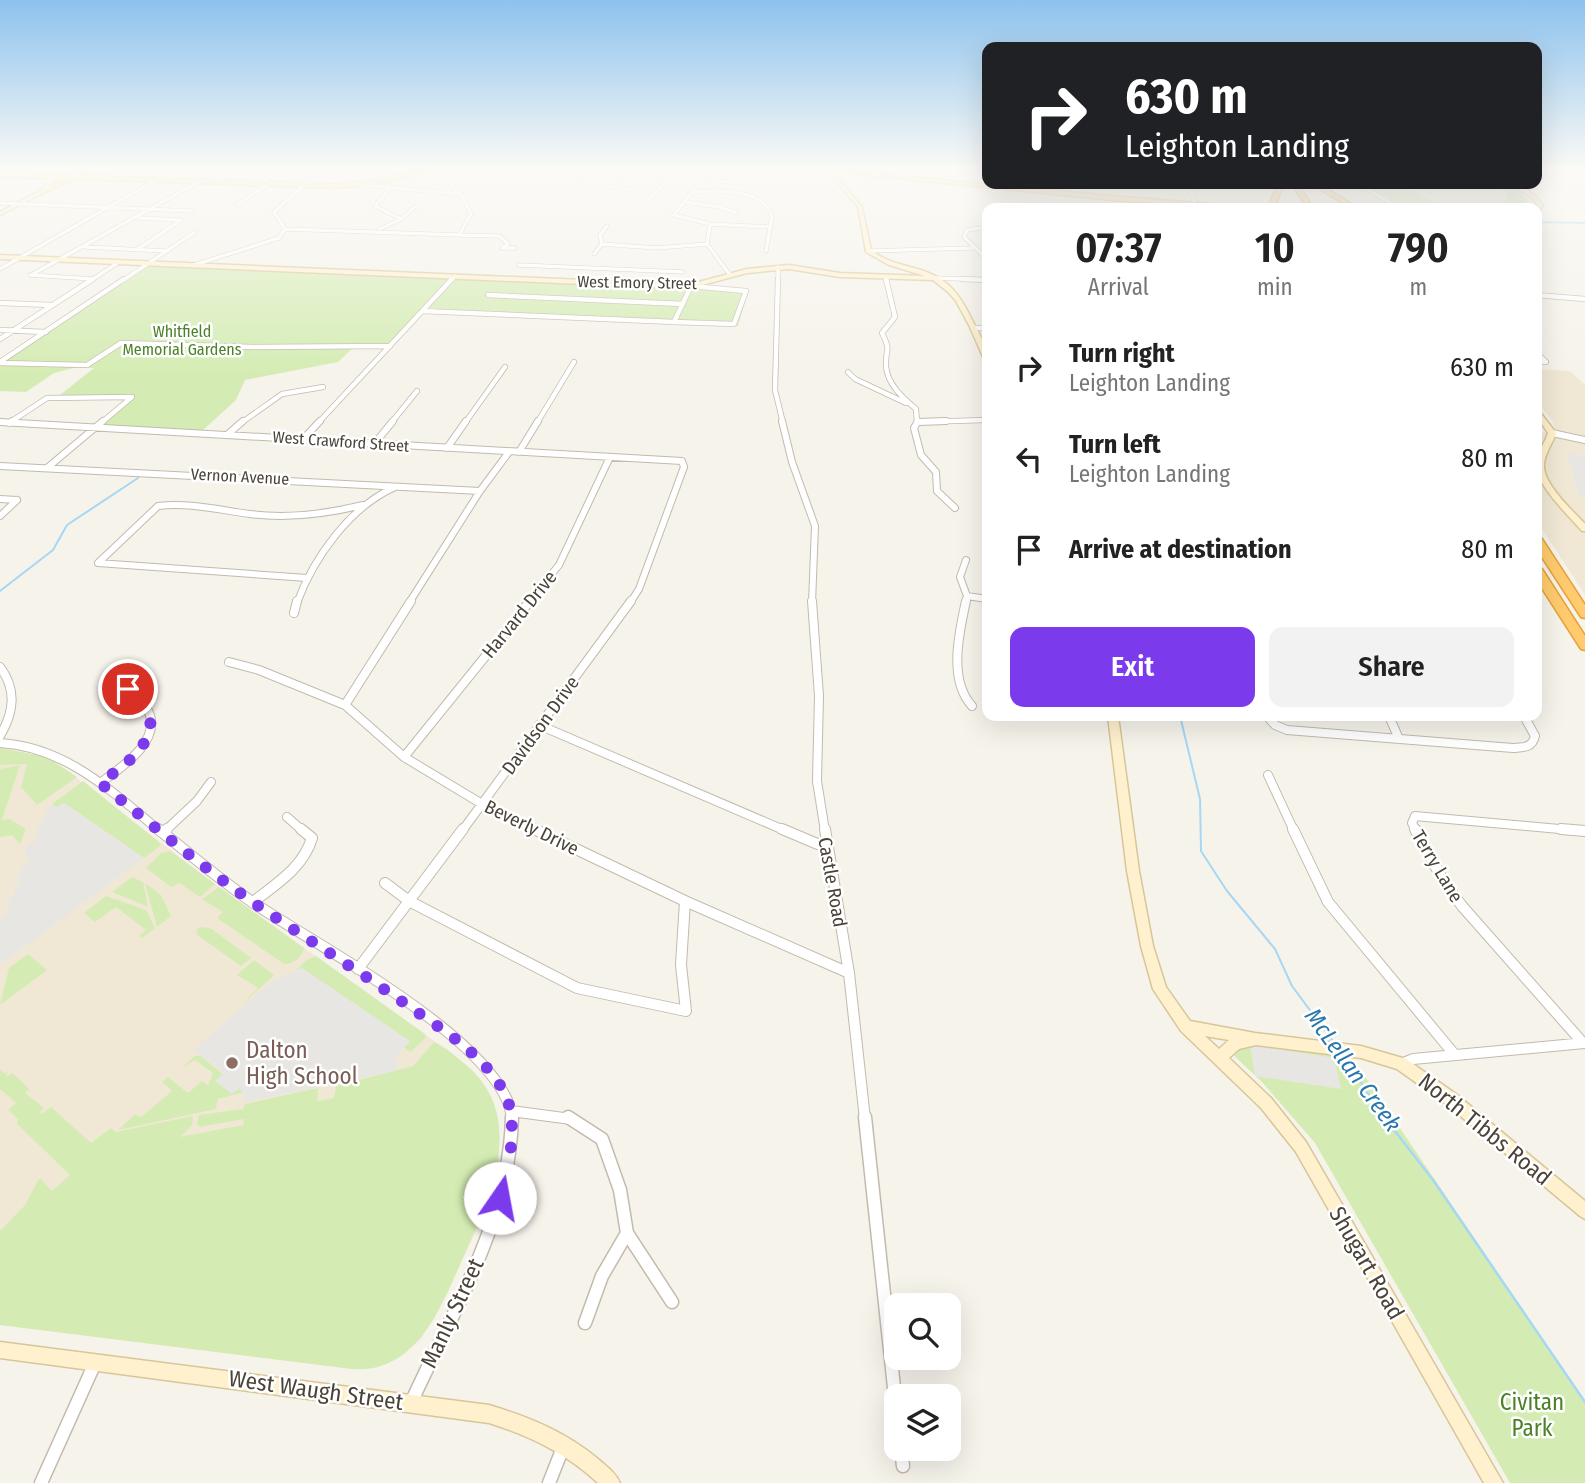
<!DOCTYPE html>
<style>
body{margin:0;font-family:"Fira Sans Condensed",sans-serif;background:#f2f2f2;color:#222;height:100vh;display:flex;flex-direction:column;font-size:26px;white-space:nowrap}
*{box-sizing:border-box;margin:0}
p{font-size:23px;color:#767676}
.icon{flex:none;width:38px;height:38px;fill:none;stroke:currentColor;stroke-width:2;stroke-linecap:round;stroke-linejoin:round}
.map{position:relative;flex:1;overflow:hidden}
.details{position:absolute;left:982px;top:203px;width:560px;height:518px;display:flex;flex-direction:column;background:#fff;border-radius:14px;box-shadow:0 7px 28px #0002}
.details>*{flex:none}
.guide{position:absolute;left:982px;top:42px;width:560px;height:147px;border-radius:14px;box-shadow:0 7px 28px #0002;background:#202124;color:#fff;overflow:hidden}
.buttons{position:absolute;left:884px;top:1293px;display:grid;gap:14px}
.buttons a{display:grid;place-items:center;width:77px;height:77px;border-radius:14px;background:#fff;box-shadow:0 7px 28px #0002;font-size:35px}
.pin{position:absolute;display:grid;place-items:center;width:60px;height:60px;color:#fff;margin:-30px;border:4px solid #fff;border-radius:50%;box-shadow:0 2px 7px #0007}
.me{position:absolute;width:77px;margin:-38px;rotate:12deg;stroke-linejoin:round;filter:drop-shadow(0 0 5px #0008)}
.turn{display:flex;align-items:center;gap:24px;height:147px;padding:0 28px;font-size:32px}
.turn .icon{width:91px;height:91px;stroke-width:2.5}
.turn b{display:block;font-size:49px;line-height:60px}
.eta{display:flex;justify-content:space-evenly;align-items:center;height:119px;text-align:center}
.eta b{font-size:42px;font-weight:600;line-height:49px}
.primary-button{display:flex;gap:14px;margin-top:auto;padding:14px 28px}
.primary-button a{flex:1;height:80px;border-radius:14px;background:#7c3aed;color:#fff;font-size:28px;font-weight:600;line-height:80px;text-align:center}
.primary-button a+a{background:#f2f2f2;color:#222}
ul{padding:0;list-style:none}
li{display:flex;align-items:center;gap:21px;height:91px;padding:0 28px}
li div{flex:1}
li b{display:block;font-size:26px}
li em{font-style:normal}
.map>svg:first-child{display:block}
</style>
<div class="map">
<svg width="1585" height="1483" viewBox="0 0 1585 1483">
<rect width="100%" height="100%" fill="#f6f3eb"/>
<path fill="#f0e8d5" d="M1537,369L1570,371L1585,385V595L1537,521V433L1556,431L1552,420L1537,402Z
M0,748L47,757L61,766L219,887L455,1056L482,1082L493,1105L498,1126L499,1161L495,1183L486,1210L435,1317L420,1340L400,1357L379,1367L352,1369L0,1325Z"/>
<path fill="#d4ecb3" d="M1364,184H1396L1434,202L1489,207L1506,202L1508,193L1501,185C1515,185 1526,196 1531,208H1401L1403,207Z
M149,264L713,287L749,290L738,326L428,313L422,314L392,347H354L338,362L245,380L236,400L202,431L102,426L135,397L60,395L94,368L77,367L54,373L26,392L0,391V365Z
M0,748L47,757L77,777L37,805L21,787L27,764L0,765Z
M20,765L2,820L10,819L26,829L20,844L12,835L0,837V769Z
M83,781L160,843V846L144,858L64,803L57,808L52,804Z
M170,851L215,884L200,897L179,883L171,887L146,868L161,853Z
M132,877L143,882L148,907L112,892Z
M145,883L161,895L171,916L157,927Z
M219,887L304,948C302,957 294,964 284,964L217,918L223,912L202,899Z
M106,896L146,910L155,928L142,938L139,936L146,930L116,907L95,922L84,913Z
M203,927L212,929L251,958L241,966L196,934L198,928Z
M28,954L47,970L0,1005L9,968Z
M316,956L425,1034L426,1038L410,1052L404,1047L410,1042L295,972L305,961Z
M254,960L274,975L236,1010L258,988L237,975Z
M434,1042C446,1047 455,1056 465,1064C527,1115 492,1192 466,1251C443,1302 419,1374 352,1369L0,1325V1231L25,1205L38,1180L41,1179L52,1191L70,1175L17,1124L18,1119L8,1110L16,1103L0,1089V1069L5,1074L8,1071L6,1077L13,1073L29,1089L25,1093L44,1108L40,1112L42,1114L51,1107L91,1143L111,1128L116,1132L193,1116L192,1125L180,1137L243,1125L244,1119L199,1127L197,1123L199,1115L243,1109L245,1104L318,1088L317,1101L334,1098L336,1086L413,1066Z
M1250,1045L1351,1056L1585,1401V1483H1510L1315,1143L1262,1082L1228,1050Z
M195,1056H201L244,1092L218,1099L216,1109L118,1130L135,1114L141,1117L172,1091L162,1082L168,1077L188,1093L202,1081L208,1085L213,1073L195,1060L182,1068Z"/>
<path fill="#e8e6e3" d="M1567,453L1585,456V497L1579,496Z
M64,803L144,858L4,962L0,959V921L10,909L6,905L16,891L14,888L21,883L17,880L21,870L31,860L24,854L28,845L36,843L33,840L39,835L35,833L48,813L45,811L53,805L57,807Z
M302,968L410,1041L397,1055L396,1071L246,1102L240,1088L232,1094L215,1081L224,1073L193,1050L275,979Z
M1250,1045L1334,1058L1341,1089L1255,1076Z"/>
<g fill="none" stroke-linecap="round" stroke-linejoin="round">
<path stroke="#a6d7f5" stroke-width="2" d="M1536,222L1585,223
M0,591L53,550L67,525L138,478
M1180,716L1200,799L1201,851L1227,891L1275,949L1292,986L1335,1044
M1342,1054L1385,1119"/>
<path stroke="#a6d7f5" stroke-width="2.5" d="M1384,1117L1433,1180L1585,1402"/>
<g stroke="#c3baad" stroke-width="4.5">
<path id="street-far5" d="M465,168L452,186L464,199L471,214L459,235L499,236L508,244L502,248H515
M186,170L232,172
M4,175L16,168
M655,175L701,180L674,215L710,224L770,227
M896,176L899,168L927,169
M72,177L90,168
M125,178L142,168
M167,180L188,169
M701,180L763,184
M214,182L240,168
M575,182L578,175L601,168
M260,183L288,168
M1196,184L1191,191L1196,207
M1359,184L1398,208
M362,185L461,194
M610,188L637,182L669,168
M693,192C717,190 764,188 772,217L766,251
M647,200L674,177
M684,202L720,207L736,213
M0,203L192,211
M237,205L268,184
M401,219L415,207
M710,224L707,244L730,275
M987,227L967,230L964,237L987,259
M285,229L459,235
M380,229L401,219L375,206L389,189
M602,244L656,248L707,244
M85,247L166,251
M138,249L181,220L139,218
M868,251L972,248
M594,254L602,244L600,235L607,226
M194,265L279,238L285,229L274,212L304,185L334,168
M519,265L683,272
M0,269L156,180
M33,274L200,181
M30,275L93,279
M886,277L887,281
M935,278L987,280
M90,281L119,262
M122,281L195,232
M451,281L455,276
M778,281V267"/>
</g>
<g stroke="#c3baad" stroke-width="6">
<path id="street-far4" d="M778,279L775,390L783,423
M886,279L895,317L882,333C892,353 885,348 886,366C887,384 903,398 916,409L917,423
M962,279L987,280
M691,286L746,291L734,324L674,322Z
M488,295L683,304
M1536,295L1585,299
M0,303L52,305
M422,311L674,322
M973,328H987
M0,330L46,332
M0,339L93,279
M1536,352L1546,362H1536
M0,362L124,279
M0,363L87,365L121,343L252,347L390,346
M848,372L855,379L906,403
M0,422L16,423
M918,422L987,420
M9,423L47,398L132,397L101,423
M241,423L282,394L323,387
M318,423L452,279
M391,423L417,391
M465,423L505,367
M537,423L574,362"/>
</g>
<g stroke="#c3baad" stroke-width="8">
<path id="street-far3" d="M782,421L792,462L815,526L812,603
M918,421L914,428L921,455L936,472L937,491L955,508
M0,422L682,461L684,467L639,589L630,603
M918,422L946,421
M9,423L12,421
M1552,433L1585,440
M228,434L243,421
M303,439L320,421
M375,443L393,421
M447,448L466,421
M519,452L538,421
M0,466L480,491
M47,468L103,421
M0,499L17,500
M0,516L17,500
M966,560L960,577L967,596L987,599
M307,578L98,563L158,506C189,502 219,510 250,514C288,519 326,514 363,505
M297,603C314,557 350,507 395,487
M409,603L480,491L509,452
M528,603L559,565L610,457
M965,603L967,596"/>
</g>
<g stroke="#c3baad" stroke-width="10">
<path id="street-far2" d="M812,601L819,696L817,781L825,831
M966,601C959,633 948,680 972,706
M294,613L297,601
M229,662L259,670L345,705L404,757L482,804L538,831
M0,667C17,690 14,712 0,736
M345,705L411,601
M1267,716L1275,725L1287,730L1513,748C1524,747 1532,748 1535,736L1524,716
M1389,716L1399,739
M539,725L786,831
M0,743C66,747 111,791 160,831
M404,757L530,601
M1268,775L1294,831
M100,783C121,768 165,739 147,709C141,698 134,691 122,688
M287,817L303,831
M165,831L197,801L211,782
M462,831L631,601
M1416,831L1412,823L1415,816L1581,831"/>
</g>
<g stroke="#c3baad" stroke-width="12">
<path id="street-far1" d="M158,829C190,854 221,881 255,904C314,944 507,1045 512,1119
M534,829L685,901L849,973
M782,829L827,848
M825,829L849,973L865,1119
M1293,829L1328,902L1454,1054
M1415,829L1444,882L1462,906L1583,1043
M1561,829L1585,831
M163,833L167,829
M385,883L409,901L577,988L686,1011L681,965L685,901
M253,902C276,884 303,868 312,838L301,829
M358,969L463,829
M1401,1064L1413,1059L1585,1043
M511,1111L571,1119"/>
</g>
<g stroke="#c3baad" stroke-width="15">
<path id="street" d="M568,1117L602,1139L620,1190L627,1233L672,1302
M865,1117L896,1406
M585,1323L602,1276L627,1233
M411,1403C452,1312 510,1220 512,1117
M901,1449L903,1466
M41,1483L95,1363
M549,1483L564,1445"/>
</g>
<g stroke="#d8c69a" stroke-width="3">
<path id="secondary" d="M832,168H836L840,181L862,207L871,250C893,268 921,265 942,280C956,289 965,305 972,320C979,333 987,346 987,361L984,359L969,325L956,301L948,292L933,280L840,277L789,269L747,273L691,288H676L0,259V255L676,284H691L747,269L789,265L840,273L925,276L889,265L866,252L858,207L836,181Z
M52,175L56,176L45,192L0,215V212L41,190Z
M1508,184C1523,185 1535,194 1543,206L1536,213V208L1538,206L1532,197Z
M1536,407L1556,433C1553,443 1544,454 1544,465C1543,484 1573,511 1585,524V531H1582C1569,516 1535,484 1536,464C1537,453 1545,443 1548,433L1536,415Z
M1108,716H1118L1139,871L1153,946L1166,987L1190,1021L1255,1033L1361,1046L1406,1059L1456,1094L1585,1201V1219L1580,1216L1446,1104L1397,1069L1361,1058L1256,1045L1239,1049L1229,1058L1271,1098L1306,1142L1503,1483H1484L1296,1152L1261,1108L1181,1031L1153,989L1141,946L1127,871ZM1205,1036L1229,1040L1219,1049Z
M0,1342L489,1405C529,1417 566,1432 598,1459C606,1466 616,1473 620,1483H598C566,1453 530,1436 489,1423L0,1358Z"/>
</g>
<g stroke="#eabf65" stroke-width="3">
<path id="primary" d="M434,168H442L380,184L336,188L74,179L41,194L39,191L66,179L0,177V173L336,184L380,180Z
M814,168L1112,196L1259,208H1235L1112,200L816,170Z"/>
</g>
<g stroke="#e6a036" stroke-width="3">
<path id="highway" d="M1278,184H1284L1274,208H1268Z
M1292,184H1298L1313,208H1307Z
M1312,184H1319L1358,208H1351Z
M1536,535L1540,536L1585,605V618L1581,617L1536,548Z
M1536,566L1542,569L1585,636V650L1581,649L1536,579Z"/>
</g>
<use href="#street-far5" stroke="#fff" stroke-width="3.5"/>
<use href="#street-far4" stroke="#fff" stroke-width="4.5"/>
<use href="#street-far3" stroke="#fff" stroke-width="6"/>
<use href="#street-far2" stroke="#fff" stroke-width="8"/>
<use href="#street-far1" stroke="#fff" stroke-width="10"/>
<use href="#street" stroke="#fff" stroke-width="12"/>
<use href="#secondary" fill="#fff1cd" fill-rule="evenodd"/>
<use href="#primary" fill="#ffe09c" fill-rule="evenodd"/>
<use href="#highway" fill="#ffcb6e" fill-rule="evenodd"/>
</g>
<linearGradient id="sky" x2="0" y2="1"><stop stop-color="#8dc2ed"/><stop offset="0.45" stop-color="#fbfaf6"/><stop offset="1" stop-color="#fbfaf6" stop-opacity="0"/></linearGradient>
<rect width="1585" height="375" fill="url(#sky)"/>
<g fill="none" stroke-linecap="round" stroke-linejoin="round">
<path stroke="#7c3aed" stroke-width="12" stroke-dasharray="0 21.6" d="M128,689L150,712C155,747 124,765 100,783C150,823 201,866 254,903C308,940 364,974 417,1012C449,1034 483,1056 503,1090C520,1119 509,1168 500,1198"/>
</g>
<circle fill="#8d6e63" stroke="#fff" stroke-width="2.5" cx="232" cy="1063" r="7"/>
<g text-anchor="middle" stroke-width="5" stroke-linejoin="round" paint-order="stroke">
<g font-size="16" fill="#4b4338" stroke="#fff">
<text transform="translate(637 282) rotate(1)" y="6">West Emory Street</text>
<text transform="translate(341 441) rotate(4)" y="6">West Crawford Street</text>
<text transform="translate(240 476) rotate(3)" y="6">Vernon Avenue</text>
</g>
<g font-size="16" fill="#4c8227" stroke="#fff">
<text x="182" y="337">Whitfield<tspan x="182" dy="18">Memorial Gardens</tspan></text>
</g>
<g font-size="19" fill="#4b4338" stroke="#fff">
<text transform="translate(519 614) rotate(-51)" y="7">Harvard Drive</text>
<text transform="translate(540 725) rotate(-54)" y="7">Davidson Drive</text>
<text transform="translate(532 827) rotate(26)" y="7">Beverly Drive</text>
<text transform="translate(1438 866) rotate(59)" y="7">Terry Lane</text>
<text transform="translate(833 882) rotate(80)" y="7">Castle Road</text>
</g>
<g font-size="23" fill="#785e54" stroke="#fff" text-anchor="start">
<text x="246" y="1058">Dalton<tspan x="246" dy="26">High School</tspan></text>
</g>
<g font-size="23" fill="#4b4338" stroke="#fff">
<text transform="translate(1485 1129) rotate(39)" y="8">North Tibbs Road</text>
<text transform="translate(1367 1263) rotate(60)" y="8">Shugart Road</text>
<text transform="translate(452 1313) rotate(-65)" y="8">Manly Street</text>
<text transform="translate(316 1390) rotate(8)" y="8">West Waugh Street</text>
</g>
<g font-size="23" fill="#4c8227" stroke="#fff">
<text x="1532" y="1410">Civitan<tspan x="1532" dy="26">Park</tspan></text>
</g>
<g font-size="24" font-style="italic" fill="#2878ae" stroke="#fff">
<text transform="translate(1353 1070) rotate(54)" y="8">McLellan Creek</text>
</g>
</g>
</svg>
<div class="buttons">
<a><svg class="icon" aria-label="search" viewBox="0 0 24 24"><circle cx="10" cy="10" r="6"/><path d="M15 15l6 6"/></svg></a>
<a><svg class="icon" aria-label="layers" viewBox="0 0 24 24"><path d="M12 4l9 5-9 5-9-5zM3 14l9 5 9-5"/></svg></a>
</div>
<div class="pin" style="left:128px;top:689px;background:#d93025"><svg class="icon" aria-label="arrive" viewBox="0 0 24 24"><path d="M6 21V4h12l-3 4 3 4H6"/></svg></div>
<svg class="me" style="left:500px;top:1198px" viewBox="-20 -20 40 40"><circle r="19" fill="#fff"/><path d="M0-13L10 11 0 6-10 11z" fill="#7c3aed"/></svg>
<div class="guide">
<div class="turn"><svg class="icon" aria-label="right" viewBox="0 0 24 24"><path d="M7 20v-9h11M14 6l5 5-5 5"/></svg><div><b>630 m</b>Leighton Landing</div></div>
</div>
<section class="details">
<div class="eta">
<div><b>07:37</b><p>Arrival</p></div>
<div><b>10</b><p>min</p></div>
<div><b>790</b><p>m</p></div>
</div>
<ul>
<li><svg class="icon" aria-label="right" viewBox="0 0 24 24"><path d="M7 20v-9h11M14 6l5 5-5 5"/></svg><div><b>Turn right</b><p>Leighton Landing</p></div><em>630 m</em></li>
<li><svg class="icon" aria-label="left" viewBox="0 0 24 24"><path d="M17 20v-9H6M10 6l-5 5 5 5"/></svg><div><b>Turn left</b><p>Leighton Landing</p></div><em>80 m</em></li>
<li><svg class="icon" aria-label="arrive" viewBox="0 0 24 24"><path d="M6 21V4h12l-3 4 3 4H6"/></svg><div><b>Arrive at destination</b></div><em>80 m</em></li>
</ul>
<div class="primary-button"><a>Exit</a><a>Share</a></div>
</section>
</div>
